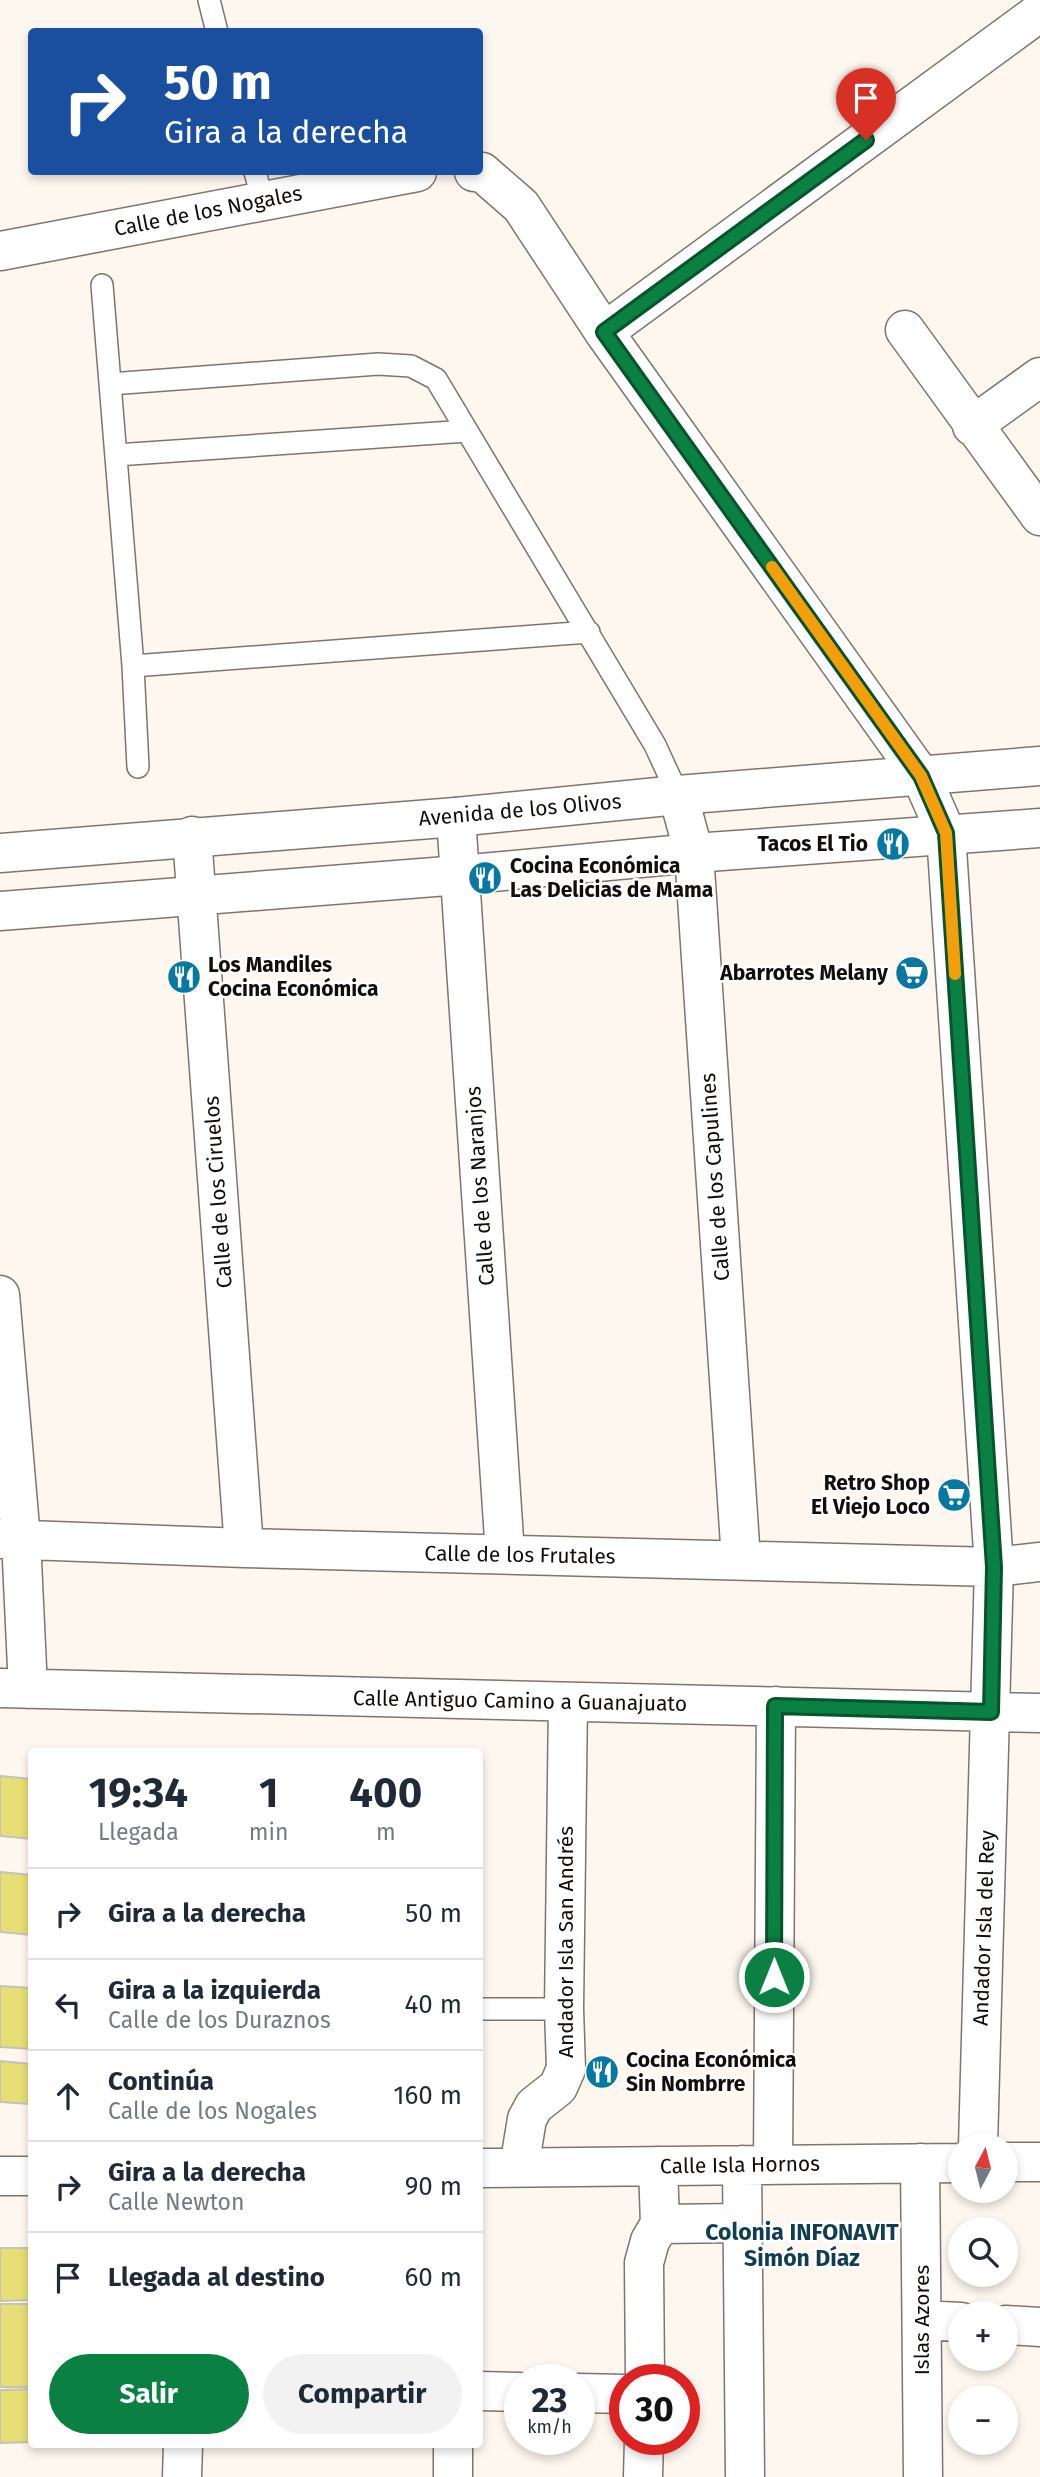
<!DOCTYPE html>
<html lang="es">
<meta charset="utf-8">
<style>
body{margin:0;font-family:"Fira Sans",sans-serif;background:#f2f2f3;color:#1f2937;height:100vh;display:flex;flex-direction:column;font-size:26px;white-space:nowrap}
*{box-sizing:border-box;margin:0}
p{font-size:23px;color:#747a83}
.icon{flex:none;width:38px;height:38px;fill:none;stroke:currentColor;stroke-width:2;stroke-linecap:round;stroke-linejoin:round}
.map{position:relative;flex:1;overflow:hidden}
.details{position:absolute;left:28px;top:1748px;width:455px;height:700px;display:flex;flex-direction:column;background:#fff;border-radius:7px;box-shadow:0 4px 10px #0003}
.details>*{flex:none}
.banner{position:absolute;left:28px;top:28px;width:455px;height:147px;border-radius:7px;box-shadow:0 4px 10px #0003;background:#1a4fa0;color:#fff;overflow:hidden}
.needle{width:46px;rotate:7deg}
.controls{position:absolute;left:948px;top:2133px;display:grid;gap:14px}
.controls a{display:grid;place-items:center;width:70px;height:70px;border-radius:50%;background:#fff;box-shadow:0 4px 10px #0003;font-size:35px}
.speed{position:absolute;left:504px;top:2364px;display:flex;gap:14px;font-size:35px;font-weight:700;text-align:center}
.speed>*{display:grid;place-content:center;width:91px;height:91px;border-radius:50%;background:#fff;box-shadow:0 4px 10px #0003;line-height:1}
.speed small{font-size:18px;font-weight:400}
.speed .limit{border:10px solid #d22;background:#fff;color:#111}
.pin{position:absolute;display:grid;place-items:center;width:60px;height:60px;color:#fff;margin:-72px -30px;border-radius:50% 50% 50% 0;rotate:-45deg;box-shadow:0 0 7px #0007}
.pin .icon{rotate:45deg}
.me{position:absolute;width:77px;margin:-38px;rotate:0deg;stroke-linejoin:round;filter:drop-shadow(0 0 5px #0008)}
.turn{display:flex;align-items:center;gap:24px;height:147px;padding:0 21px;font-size:32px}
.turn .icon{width:91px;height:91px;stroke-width:2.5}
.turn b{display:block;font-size:49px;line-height:60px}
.eta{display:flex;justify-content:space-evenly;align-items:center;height:119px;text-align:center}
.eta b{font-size:42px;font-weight:700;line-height:49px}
.cta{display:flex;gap:14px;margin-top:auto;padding:14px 21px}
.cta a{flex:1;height:80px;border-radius:42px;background:#0b8043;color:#fff;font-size:28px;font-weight:700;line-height:80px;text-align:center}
.cta a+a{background:#f2f2f3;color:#1f2937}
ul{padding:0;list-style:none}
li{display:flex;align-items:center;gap:21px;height:91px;padding:0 21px;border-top:2px solid #e0e1e3}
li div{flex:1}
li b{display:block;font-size:26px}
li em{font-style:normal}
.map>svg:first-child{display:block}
</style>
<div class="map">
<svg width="1040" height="2477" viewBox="0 0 1040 2477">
<rect width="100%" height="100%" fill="#fef7ef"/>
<path fill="#e7de75" stroke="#c4c3b7" stroke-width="2" d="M0,1776L32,1779V1839L0,1836Z
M0,1872L32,1875V1935L0,1932Z
M0,1986L32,1988V2049L0,2047Z
M0,2061L31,2064L29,2104L0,2102Z
M0,2248H32V2300L0,2301Z
M0,2304H32V2387H0Z
M32,2389V2442L0,2443V2390Z"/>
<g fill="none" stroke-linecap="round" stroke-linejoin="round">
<g stroke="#7e766d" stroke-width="24">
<path id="lane" d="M209,0L217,32
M255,172L263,201
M102,285L133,666L138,767
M110,384L378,364L411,366L436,379L655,745L678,795
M116,455L467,431
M133,666L589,632
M480,2009H564"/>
</g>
<g stroke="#7e766d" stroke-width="41">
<path id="street" d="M474,172H482L521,206L604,332L921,776L946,833L994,1567L978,2146
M0,251L417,172
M905,330L1040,516
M604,332L1040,12
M972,426L1040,377
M678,795L694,853L741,1560
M456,817L505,1554
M192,836L244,1548
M0,1295L21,1539L28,1689
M0,1539L244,1548L994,1567L1040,1562
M0,1688L1040,1713
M1006,2162H1040
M920,2163L923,2477
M742,2165L745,2477
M773,2165L776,1706
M519,2167L527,2119L534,2106L558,2087L566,2069L564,2009L568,1702
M480,2168L961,2163
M0,2176H32
M660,2224L742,2223
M922,2320L961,2322
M1006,2325L1040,2327
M645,2380L644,2263L650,2241L660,2224L658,2166
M480,2391L520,2392
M579,2393L625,2394
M182,2477L183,2445
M453,2477V2445
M643,2477L644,2440"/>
</g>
<g stroke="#7e766d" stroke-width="41">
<path id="secondary" d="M0,853L456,817L678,795L1040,766
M0,911L460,875L694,853L1040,828"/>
</g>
<use href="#lane" stroke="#fff" stroke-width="21"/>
<use href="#street" stroke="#fff" stroke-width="38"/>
<use href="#secondary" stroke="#fff" stroke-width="38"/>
</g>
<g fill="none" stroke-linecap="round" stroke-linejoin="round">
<g stroke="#07532c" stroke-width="18">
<path id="route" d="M774,1977L775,1706L991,1712L994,1567L946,833L921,776L604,332L866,140"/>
</g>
<use href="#route" stroke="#0b8043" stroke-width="12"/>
<path stroke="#f59e0b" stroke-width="12" d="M772,567L921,776L946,833L955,974"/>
</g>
<defs>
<g id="restaurant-disc" transform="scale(1.75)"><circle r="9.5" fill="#0778a2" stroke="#fff"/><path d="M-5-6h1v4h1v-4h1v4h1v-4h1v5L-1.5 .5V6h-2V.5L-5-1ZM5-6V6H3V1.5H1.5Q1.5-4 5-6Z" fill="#fff"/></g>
<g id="supermarket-disc" transform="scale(1.75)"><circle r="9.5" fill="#0778a2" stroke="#fff"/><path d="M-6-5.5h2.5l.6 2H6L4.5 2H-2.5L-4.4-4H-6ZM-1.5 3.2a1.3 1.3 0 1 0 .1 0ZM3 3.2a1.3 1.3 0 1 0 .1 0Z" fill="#fff"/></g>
</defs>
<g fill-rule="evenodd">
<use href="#restaurant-disc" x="893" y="844"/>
<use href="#restaurant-disc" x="485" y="878"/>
<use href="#supermarket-disc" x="912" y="973"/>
<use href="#restaurant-disc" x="184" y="977"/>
<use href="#supermarket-disc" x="954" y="1495"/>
<use href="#restaurant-disc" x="602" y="2072"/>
</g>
<g text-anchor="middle" stroke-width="5" stroke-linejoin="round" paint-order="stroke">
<g font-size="21" fill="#100d0a" stroke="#fff">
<text transform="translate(208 211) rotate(-11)" y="7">Calle de los Nogales</text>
<text transform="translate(520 810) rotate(-5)" y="7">Avenida de los Olivos</text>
<text transform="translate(715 1177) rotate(-94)" y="7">Calle de los Capulines</text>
<text transform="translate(480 1186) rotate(-94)" y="7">Calle de los Naranjos</text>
<text transform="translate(218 1192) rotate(-94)" y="7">Calle de los Ciruelos</text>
<text transform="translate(520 1555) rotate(1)" y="7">Calle de los Frutales</text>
<text transform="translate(520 1701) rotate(1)" y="7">Calle Antiguo Camino a Guanajuato</text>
<text transform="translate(984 1928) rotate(-88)" y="7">Andador Isla del Rey</text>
<text transform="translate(566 1942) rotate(-90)" y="7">Andador Isla San Andrés</text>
<text transform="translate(740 2165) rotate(-1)" y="7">Calle Isla Hornos</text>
<text transform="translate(922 2320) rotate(-90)" y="7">Islas Azores</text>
</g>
<g font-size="21" font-weight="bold" fill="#100d0a" stroke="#fff" text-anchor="end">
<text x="868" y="851">Tacos El Tio</text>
<text x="510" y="873" text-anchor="start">Cocina Económica<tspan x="510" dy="24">Las Delicias de Mama</tspan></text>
<text x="208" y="972" text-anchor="start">Los Mandiles<tspan x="208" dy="24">Cocina Económica</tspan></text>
<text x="888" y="980">Abarrotes Melany</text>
<text x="930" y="1490">Retro Shop<tspan x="930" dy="24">El Viejo Loco</tspan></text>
<text x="626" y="2067" text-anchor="start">Cocina Económica<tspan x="626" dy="24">Sin Nombrre</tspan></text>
</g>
<g font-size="23" font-weight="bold" fill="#0f3d52" stroke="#fff">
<text x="802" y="2240">Colonia INFONAVIT<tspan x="802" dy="26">Simón Díaz</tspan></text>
</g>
</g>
</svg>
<div class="controls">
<a><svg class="needle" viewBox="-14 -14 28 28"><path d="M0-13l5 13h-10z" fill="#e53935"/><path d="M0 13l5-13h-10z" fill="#747a83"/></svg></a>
<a><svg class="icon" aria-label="search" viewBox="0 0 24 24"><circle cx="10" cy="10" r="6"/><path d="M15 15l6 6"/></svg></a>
<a>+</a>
<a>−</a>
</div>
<div class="speed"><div>23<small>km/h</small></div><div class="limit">30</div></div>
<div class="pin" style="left:866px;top:140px;background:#d93025"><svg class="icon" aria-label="arrive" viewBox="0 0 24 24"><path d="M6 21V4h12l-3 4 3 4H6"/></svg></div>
<svg class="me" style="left:774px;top:1977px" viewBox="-20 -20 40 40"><circle r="17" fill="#0b8043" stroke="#fff" stroke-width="3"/><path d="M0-11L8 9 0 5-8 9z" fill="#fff"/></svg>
<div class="banner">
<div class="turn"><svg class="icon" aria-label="right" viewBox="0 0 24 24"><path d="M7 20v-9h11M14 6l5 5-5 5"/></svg><div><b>50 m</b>Gira a la derecha</div></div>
</div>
<section class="details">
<div class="eta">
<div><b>19:34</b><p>Llegada</p></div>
<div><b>1</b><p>min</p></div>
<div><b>400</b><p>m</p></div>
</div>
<ul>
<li><svg class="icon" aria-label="right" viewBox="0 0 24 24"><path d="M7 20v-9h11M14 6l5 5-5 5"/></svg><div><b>Gira a la derecha</b></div><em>50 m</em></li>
<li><svg class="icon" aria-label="left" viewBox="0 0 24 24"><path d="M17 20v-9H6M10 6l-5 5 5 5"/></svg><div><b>Gira a la izquierda</b><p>Calle de los Duraznos</p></div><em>40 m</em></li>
<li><svg class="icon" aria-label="ahead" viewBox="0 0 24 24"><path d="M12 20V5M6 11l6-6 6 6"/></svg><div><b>Continúa</b><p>Calle de los Nogales</p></div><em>160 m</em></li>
<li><svg class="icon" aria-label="right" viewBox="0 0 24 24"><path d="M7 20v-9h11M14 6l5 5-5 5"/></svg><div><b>Gira a la derecha</b><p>Calle Newton</p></div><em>90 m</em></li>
<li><svg class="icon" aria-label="arrive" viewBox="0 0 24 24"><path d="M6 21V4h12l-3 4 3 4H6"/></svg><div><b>Llegada al destino</b></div><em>60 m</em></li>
</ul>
<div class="cta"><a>Salir</a><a>Compartir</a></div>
</section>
</div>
